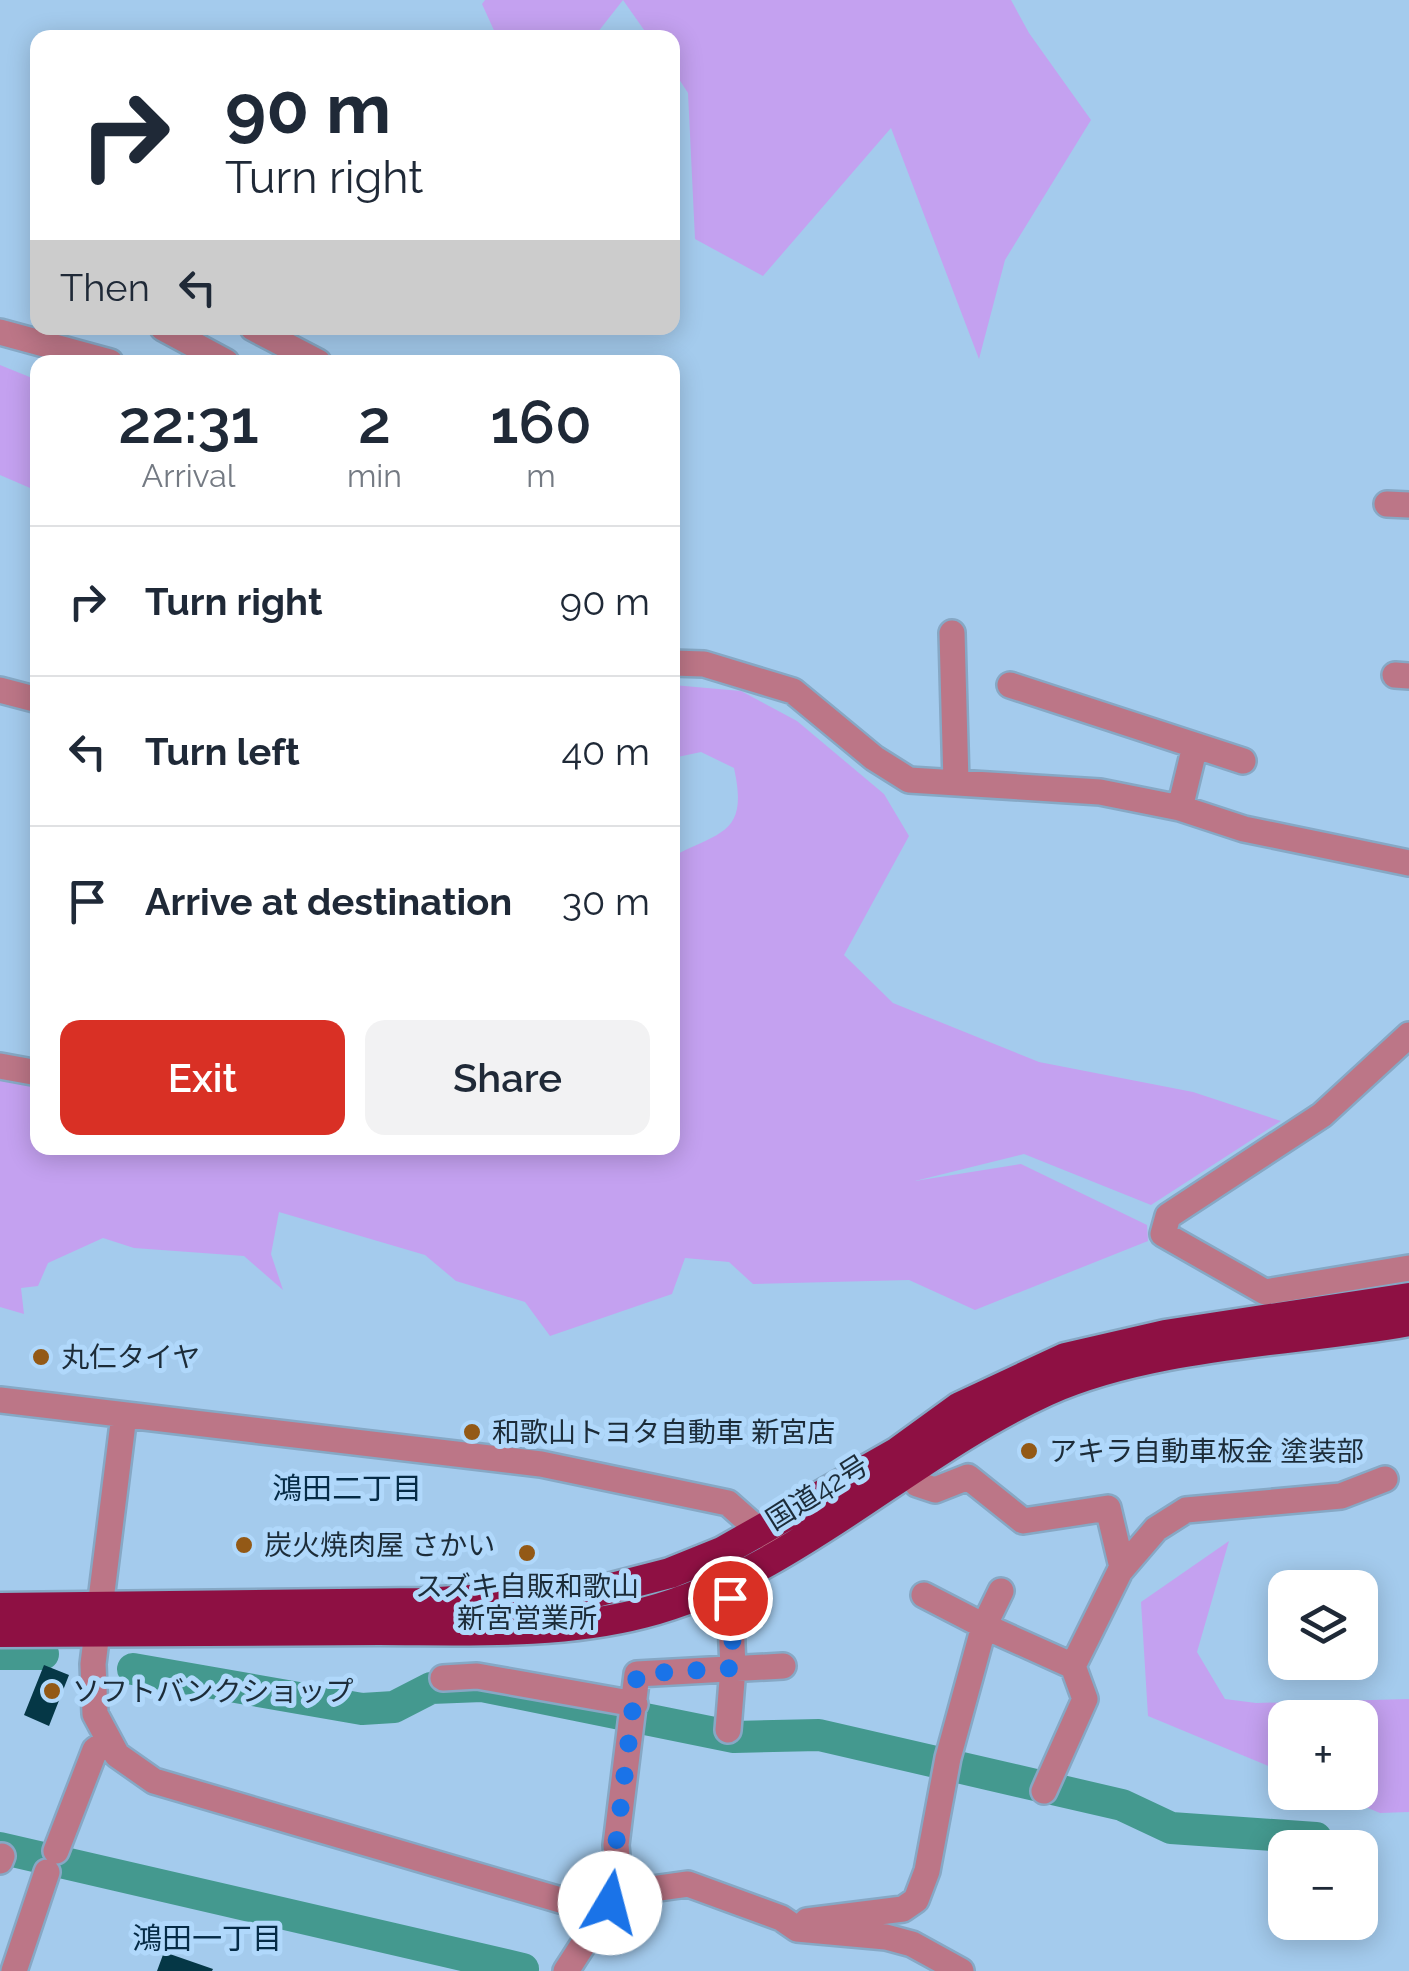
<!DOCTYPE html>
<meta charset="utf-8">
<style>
body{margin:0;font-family:Raleway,"Noto Sans JP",sans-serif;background:#f2f2f3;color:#1f2937;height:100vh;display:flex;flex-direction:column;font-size:38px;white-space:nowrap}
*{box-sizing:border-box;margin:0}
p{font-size:32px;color:#747a83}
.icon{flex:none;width:55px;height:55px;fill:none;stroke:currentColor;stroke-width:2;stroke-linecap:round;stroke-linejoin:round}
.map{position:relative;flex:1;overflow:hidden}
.panel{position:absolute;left:30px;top:355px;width:650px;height:800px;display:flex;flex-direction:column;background:#fff;border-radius:20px;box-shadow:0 5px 25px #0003}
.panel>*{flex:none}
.guide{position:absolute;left:30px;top:30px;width:650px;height:305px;border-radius:20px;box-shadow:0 5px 25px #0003;background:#fff;color:#1f2937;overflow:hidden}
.controls{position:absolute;left:1268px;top:1570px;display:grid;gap:20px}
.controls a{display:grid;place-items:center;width:110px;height:110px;border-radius:20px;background:#fff;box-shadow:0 5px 25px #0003;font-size:50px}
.pin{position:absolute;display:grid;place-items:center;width:85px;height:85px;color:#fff;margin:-42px;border:5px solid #fff;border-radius:50%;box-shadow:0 2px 10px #0007}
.me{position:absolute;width:110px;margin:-55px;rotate:8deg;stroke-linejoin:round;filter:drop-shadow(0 0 8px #0008)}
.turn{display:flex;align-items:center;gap:35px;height:210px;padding:0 30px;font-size:45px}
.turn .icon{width:130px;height:130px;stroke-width:2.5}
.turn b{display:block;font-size:70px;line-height:85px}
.then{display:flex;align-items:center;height:95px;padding:0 30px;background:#0003;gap:20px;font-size:38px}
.eta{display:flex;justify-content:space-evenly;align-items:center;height:170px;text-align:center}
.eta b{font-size:60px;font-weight:600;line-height:70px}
.primary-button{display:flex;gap:20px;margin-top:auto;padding:20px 30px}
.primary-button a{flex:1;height:115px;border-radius:20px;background:#d93025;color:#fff;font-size:40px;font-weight:600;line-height:115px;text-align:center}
.primary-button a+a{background:#f2f2f3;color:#1f2937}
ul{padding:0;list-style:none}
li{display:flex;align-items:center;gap:30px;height:150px;padding:0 30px;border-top:2px solid #e0e1e3}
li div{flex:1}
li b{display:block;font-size:38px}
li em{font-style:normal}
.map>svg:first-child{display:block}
</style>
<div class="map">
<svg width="1409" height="1971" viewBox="0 0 1409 1971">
<rect width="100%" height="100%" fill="#a4cbed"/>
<path fill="#c4a1f0" d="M485,0H1011L1029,33L1091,120L1005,260L979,359L891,128L763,276L695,239L688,93L673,70L672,38L649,37L623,0L594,37H497L482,4Z
M0,365L37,380V491L0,475Z
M673,685L741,691L797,721L884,794L909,836L844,955L893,1003L1039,1062L1193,1092L1281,1121L1151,1205L1024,1154L915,1181L1021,1164L1147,1225L1148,1241L975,1310L909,1280L753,1284L729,1262L685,1258L672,1294L550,1336L525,1302L456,1281L425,1255L279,1212L271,1254L283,1290L244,1256L134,1248L103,1238L48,1263L38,1286L21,1288L24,1314L0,1307V1076L37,1085L38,1148H672L673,856C724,831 748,832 734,768L701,752L673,758Z
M1229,1541L1197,1652L1225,1699L1256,1703L1409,1699V1812L1380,1813L1332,1793L1360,1792V1718H1285V1773L1148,1716L1141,1602Z"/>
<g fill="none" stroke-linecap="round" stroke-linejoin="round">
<path stroke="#44998f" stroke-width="32" d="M0,1654H43
M133,1669L362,1709L394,1707L431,1688L482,1686L734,1737L819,1735L1122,1805L1171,1828L1316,1838
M0,1848L523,1969"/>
</g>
<path fill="#053746" d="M44,1665L69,1675L49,1726L24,1715Z
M164,1952L213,1969L212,1971H157Z"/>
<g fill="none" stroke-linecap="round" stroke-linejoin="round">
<g stroke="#86a8c5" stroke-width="30">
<path id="minor" d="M163,328L226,362
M253,328L318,362
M0,332L110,362
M1387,504L1409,505
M952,633L956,783
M672,663L704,664L793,691L874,758L909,780L1100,792L1180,808L1244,829L1409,863
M1395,675L1409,676
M1010,685L1243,761
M0,690L38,700
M1180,808L1195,746
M1409,1035L1322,1115L1168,1216L1163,1234L1265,1292L1409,1268
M0,1066L38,1073
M0,1400L541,1464L728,1503L773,1543
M124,1415L93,1664L95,1714L117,1755L154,1781L574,1904L610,1903L652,1889L688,1884L781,1918L797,1929L886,1937L912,1944L961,1971
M1120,1571L1156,1529L1186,1510L1341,1496L1385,1479
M924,1595L984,1626L1001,1591
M443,1678L477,1676L635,1704
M728,1730L733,1668L730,1598
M1044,1791L1085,1699L1073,1666
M56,1851L95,1750L109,1740
M0,1861L2,1856
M807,1921L903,1909L916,1900L927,1871L948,1758L984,1626L1073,1666L1122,1567L1108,1508L1023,1521L968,1477L935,1490L917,1484L900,1456
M14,1971L47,1872
M566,1971L610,1903L619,1878L616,1845L637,1674L783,1666"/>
</g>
<g stroke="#86a8c5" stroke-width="35">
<path id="highway" d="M0,1608L423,1603L596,1592L670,1573L722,1552L898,1452L960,1407L1065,1358L1165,1335L1409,1298
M0,1632C126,1631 252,1630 379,1630C465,1630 558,1635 643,1613C794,1574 906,1455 1046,1391C1154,1343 1293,1342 1409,1321"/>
</g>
<use href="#minor" stroke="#bc7687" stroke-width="25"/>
<use href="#highway" stroke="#8e1043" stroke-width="30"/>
</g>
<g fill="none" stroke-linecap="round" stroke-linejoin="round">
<path stroke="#1a73e8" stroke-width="18" stroke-dasharray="0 32.4" d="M610,1903L619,1878L616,1845L637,1674L734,1668L730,1598"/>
</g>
<g fill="#935916" stroke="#b0d8fb" stroke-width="4">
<circle cx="41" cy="1357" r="10"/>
<circle cx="472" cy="1432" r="10"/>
<circle cx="1029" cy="1451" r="10"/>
<circle cx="244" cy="1545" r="10"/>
<circle cx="527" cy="1553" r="10"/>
<circle cx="52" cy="1691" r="10"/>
</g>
<g text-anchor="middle" stroke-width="10" stroke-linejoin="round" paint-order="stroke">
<g font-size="28" fill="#1c2c39" stroke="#b0d8fb" text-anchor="start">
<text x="61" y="1367">丸仁タイヤ</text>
<text x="492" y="1442">和歌山トヨタ自動車 新宮店</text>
<text x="1049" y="1461">アキラ自動車板金 塗装部</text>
<text x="264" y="1555">炭火焼肉屋 さかい</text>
<text x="527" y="1596" text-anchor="middle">スズキ自販和歌山<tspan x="527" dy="32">新宮営業所</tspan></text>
<text x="72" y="1701">ソフトバンクショップ</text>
</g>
<g font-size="28" fill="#1c2c39" stroke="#b0d8fb">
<text transform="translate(817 1492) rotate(-32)" y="10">国道42号</text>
</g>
<g font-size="30" fill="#052b46" stroke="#b0d8fb">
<text x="347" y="1499">鴻田二丁目</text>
<text x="207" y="1949">鴻田一丁目</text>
</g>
</g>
</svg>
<div class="controls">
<a><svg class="icon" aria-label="layers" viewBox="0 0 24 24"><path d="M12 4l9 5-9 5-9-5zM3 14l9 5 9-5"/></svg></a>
<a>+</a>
<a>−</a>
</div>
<div class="pin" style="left:730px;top:1598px;background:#d93025"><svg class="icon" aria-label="arrive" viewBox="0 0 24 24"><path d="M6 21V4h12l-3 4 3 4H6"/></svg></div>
<svg class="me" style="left:610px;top:1903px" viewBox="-20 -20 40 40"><circle r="19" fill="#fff"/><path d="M0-13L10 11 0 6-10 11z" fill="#1a73e8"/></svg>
<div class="guide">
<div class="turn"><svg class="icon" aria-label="right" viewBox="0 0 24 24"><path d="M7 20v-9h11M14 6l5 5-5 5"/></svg><div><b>90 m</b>Turn right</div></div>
<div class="then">Then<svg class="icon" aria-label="left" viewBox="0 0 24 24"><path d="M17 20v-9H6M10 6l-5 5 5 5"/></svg></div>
</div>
<section class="panel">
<div class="eta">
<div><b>22:31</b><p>Arrival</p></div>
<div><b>2</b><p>min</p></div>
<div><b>160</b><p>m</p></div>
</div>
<ul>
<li><svg class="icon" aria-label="right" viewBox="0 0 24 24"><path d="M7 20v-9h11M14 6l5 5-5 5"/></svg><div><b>Turn right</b></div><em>90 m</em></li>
<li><svg class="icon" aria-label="left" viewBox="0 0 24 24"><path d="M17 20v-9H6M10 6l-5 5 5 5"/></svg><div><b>Turn left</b></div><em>40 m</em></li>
<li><svg class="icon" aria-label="arrive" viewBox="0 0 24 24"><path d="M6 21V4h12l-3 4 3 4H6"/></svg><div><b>Arrive at destination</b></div><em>30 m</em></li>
</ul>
<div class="primary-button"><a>Exit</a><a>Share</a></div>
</section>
</div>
